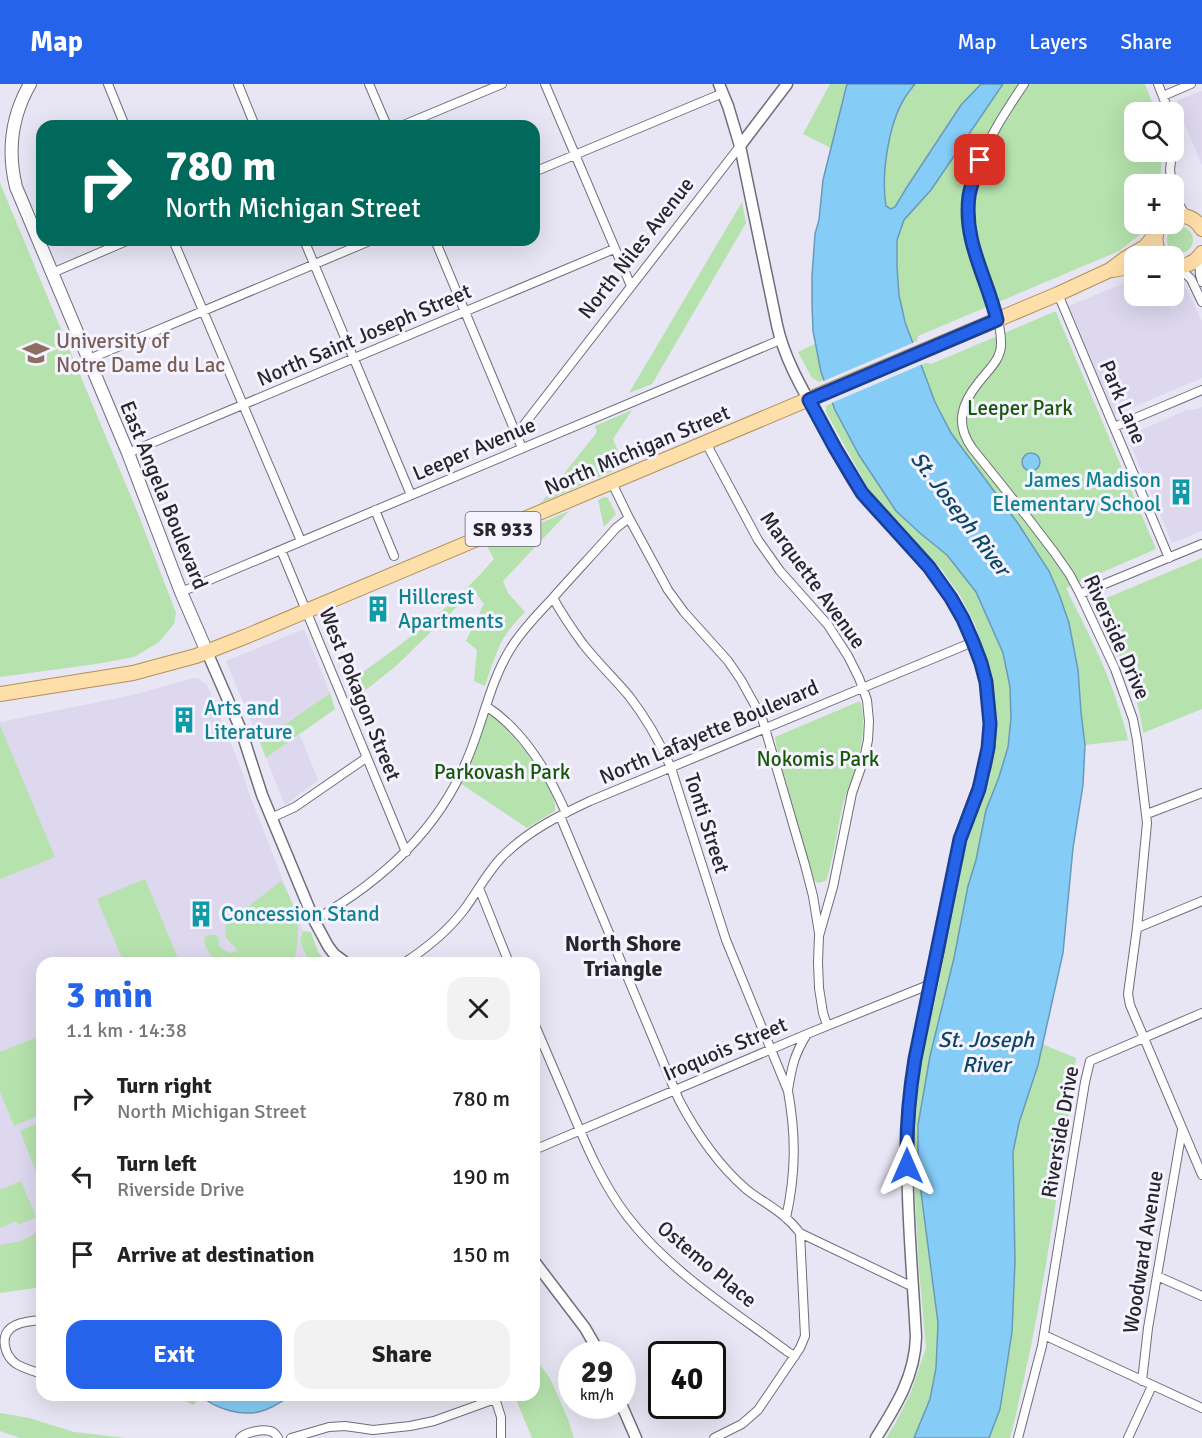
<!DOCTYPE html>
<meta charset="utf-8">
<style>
body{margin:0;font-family:Signika,sans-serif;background:#f2f2f2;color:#222;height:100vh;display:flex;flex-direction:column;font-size:22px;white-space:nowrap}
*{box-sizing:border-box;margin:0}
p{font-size:20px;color:#767676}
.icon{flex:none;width:33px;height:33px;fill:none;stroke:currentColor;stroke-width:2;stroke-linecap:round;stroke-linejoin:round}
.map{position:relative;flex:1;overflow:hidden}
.side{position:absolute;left:36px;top:873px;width:504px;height:444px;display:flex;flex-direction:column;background:#fff;border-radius:18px;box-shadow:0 6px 24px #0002}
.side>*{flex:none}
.banner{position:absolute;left:36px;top:36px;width:504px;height:126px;border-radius:18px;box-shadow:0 6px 24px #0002;background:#00695c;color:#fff;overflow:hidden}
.tools{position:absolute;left:1124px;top:18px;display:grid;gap:12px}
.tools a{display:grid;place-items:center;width:60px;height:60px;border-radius:12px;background:#fff;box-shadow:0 6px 24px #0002;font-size:30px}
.speed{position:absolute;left:558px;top:1257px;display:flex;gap:12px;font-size:30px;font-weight:700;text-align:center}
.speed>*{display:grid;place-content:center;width:78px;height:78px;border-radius:50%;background:#fff;box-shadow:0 6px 24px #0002;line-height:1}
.speed small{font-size:15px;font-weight:400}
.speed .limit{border:3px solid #111;border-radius:9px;background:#fff;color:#111}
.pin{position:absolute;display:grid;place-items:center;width:51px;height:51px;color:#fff;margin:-26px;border-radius:12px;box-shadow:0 3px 9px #0006}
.me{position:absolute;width:66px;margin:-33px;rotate:0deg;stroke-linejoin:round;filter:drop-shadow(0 0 4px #0008)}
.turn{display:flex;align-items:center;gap:21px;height:126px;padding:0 30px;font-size:27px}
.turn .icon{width:78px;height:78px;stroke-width:2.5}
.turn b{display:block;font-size:42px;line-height:51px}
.round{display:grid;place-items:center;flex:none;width:63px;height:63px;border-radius:18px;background:#f2f2f2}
.summary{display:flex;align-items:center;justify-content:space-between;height:102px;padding:0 30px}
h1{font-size:36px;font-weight:700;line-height:45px;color:#2563eb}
.action{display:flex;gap:12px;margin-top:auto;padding:12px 30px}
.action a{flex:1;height:69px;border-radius:18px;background:#2563eb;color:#fff;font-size:24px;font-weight:700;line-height:69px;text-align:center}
.action a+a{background:#f2f2f2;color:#222}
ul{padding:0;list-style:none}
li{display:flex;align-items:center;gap:18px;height:78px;padding:0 30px}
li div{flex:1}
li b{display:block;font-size:22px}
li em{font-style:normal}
header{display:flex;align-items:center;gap:36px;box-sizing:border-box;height:84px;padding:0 30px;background:#2563eb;color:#fff}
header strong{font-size:28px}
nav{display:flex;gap:33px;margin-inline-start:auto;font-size:21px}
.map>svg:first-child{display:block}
</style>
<header>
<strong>Map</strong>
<nav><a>Map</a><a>Layers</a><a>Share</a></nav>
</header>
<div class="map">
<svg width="1202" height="1354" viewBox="0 0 1202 1354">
<rect width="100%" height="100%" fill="#e8e5f4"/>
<path fill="#ddd8ee" d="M1202,7V81L1176,20L1178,16Z
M1173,193L1180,197L1187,206L1202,237V294L1115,331L1069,222L1134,195V212H1173Z
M1202,323V447L1172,459L1127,352L1186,326L1197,325Z
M304,545L330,609L260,658L226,577Z
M194,594L199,595L207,601L242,687L250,712L303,847L300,857L309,879H42V1175L0,1182V638L133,611Z
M300,651L318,696L285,721L266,674Z"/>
<path fill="#b6e2ad" d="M830,0H847L831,64L803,50Z
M915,0H1145L1156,28H1134V68H1162L1160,100H1134V140H1148L1142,149L1119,167L918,252L917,257L912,259C902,228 889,178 900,147L886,122L884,91L887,65L895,36L903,16Z
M0,99L139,432L176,529L174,540L159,558L134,573L96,580L0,593Z
M742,118L746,139L652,300L629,309Z
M1167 156a13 13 0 1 1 26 0a13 13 0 1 1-26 0Z
M1054,228H1056L1156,465L1066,504C1085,543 1106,582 1119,624C1122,635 1126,645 1128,656L1085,661L1081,628L1078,586L1049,487L1017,438L951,349L935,318L921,281L926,279L931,280Z
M815,260L821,288L824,296L819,298L812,294L798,268Z
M832,319L859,371L896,427L921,450L947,471L976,508L1003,569L1010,603L1011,634L1008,663L999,693L986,726L976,776L968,802L954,874L930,972L918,1041V1085L938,1239L936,1284L930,1315L914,1354H886L895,1340L911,1308L926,1264L919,1185L914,1093L915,1021L925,952L934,922L966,761L991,689L996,658V630L992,596L975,540L961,513L942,486L902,444L869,406L826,328V322Z
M632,326L613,355L624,382L541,419L597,348L595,342Z
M605,413L608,414L616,430L604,443L598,416Z
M569,427L503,497L508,509L525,528C517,536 509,545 503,555C495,570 490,587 485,602L474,597L477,566L466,557L484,520L474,506L397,581L352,617L346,600C399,563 452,524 494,475L487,462Z
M1202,474V625L1143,649L1141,635L1136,614L1119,571L1098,527L1097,518Z
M330,609L335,625L266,674L260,658Z
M860,617C866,636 862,662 857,681C853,694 847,707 843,720C837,746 834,772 826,797L818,799L814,796L778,671L775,653Z
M488,628C507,642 559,703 555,727L527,744L460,699L473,673Z
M0,641L55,773L0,795Z
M145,795L180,879H124L97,815Z
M281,797C295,820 303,845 295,871L303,879H217C210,872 193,848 216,851L219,855V863L230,869L238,867L225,853L226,840Z
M303,847L311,848L318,868L327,879H309L300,857Z
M42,951V1030L14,1042L0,1008V968Z
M1042,960L1076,974C1059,1101 1042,1229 1010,1354H989L1000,1325L1012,1248L1015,1177L1013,1068L1019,1039L1038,981Z
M42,1037V1103L20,1047Z
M21,1097L36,1133L18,1141L16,1137L0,1144V1106Z
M42,1138V1203L0,1209V1161C16,1158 36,1156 42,1138Z
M534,1273L550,1294L568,1335L574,1354H532L514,1311H534Z
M171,1311H197L199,1316L193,1321Z
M0,1329L29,1334L74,1348L126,1354H20L0,1347Z"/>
<path fill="#85ccf7" stroke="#699aba" stroke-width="1.5" d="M847,0H915C911,5 907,10 904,15C888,42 881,92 886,122L891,125L895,123L907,103L961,21L981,0H1003L931,106L904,136L897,156V183L899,211L905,238L935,318L951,349L1017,438L1049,487L1059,510L1069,539L1078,586L1081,628L1085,661L1083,701L1073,764L1063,869L1038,981L1019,1039L1013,1068L1015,1177L1012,1248L1000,1325L989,1354H914L930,1315L936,1284L938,1239L918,1085V1041L930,972L954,874L968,802L976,776L986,726L999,693L1008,663L1011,634L1010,603L1003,569L976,508L947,471L921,450L896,427L859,371L835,326L821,288L813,247L812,221V192L815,150L819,136L823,96Z
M1022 378a9 9 0 1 1 18 0a9 9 0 1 1-18 0Z
M200,1311H292C282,1317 273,1324 262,1327C242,1333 215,1325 200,1311Z"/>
<path fill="#e8e5f4" d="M915,258L923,280L829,320L821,298Z"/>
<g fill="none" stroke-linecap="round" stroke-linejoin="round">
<g stroke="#706d7b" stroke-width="10">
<path id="minor" d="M108,0L125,42
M238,0L255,42
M369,0L387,42
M545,0L631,202
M1024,0C987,55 953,109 977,177C985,200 1002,236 1001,260C1001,276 988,286 979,298C961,320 955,340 972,364L1028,434L1054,468L1070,491L1080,510L1115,585L1133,635L1137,656L1147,739L1137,844L1128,910L1130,921L1202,1091
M1158,0L1169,28
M1163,12L1191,0
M401,42L502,0
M1173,48V58
M534,88L723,9
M1172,100L1170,86L1172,68
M1173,105L1177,117L1186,132
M173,156L301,457
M304,156L411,411
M435,156L522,364
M1199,173L1200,191L1202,198
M1177,182L1191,195L1202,218
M52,189L129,156
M1058,210L1169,474
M89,275L372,156
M1114,343L1202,306
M516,351L740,62
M706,359L758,456L780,487L828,541L848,572L859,594L867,616L869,637L868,656L864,675L852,709L833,803L819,852L818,878L819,904L823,929L827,941
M128,369L614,165
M612,399L629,434L668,506L684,528L728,577L741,596L762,634L805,781L813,812L819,849
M375,426L394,472
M281,466L406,768
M181,508L780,256
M1080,510L1202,460
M553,514C562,530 572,545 583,560C597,578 614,594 629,612C646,634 660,658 671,684L726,856L788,1007C796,1051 796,1089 786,1134
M486,622C524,647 548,688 566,729
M1147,730L1202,709
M560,732L679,1016C697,1050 717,1080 746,1105C759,1116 775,1123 787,1135C792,1139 796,1144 800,1149L913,1203
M271,734L295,723L366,674
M479,804L509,879
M314,836C379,799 437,747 466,678C483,640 489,599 511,564C522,546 537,531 552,515C573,491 595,468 616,444L629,434
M1137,844L1202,817
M404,879C427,864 446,849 463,827C476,810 486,790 501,774C526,748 558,732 590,717L973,558
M534,939C546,967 558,995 570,1023C586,1061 602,1099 627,1132C670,1188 732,1226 788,1268L795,1272
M788,1006C792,982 794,971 807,950
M534,1066L807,950L931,900
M1157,1192L1202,1212
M42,1236C25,1237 1,1240 5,1262C6,1268 10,1275 15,1279C22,1284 33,1287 42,1290
M1044,1251L1202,1324
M1142,1297L1148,1244L1182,1046
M494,1311L501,1333V1354
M240,1354C246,1348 262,1345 270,1347C275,1348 275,1350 278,1354
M291,1354L329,1343L345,1342L373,1346L410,1342L434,1337L495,1315
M714,1354L742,1340L758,1326L800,1264L805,1252L800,1149
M1018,1354L1042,1262L1085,998L1090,977L1202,929
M1128,1354L1152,1302"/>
</g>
<g stroke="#706d7b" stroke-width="13">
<path id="tertiary" d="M719,0L728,22L740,62L777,241C785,278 806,311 824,344C836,366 848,391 863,411C884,437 910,458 930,485C974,540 1002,613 985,684C978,709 966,732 960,757C952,792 946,828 939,864C931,901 922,938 915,975C900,1067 911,1160 916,1253C915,1292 896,1322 876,1354
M740,62L787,0
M207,568L241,646L262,711L314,836L328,862L334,870L346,879
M534,1177L585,1244L600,1270
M622,1322L636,1354"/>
</g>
<g stroke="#706d7b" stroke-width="14">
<path id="secondary" d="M30,0C11,33 7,66 16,103L128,369L181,508L207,568"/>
</g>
<g stroke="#b29158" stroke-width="16">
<path id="primary" d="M1173,133C1186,130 1195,134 1202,145
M1161,172C1154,161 1153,150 1161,140
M1173,180C1185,184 1195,179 1202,169
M1113,186L1134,182
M0,610L133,589L196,572L247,552L1058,210L1110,186L1126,174L1145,163L1155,151"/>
</g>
<use href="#minor" stroke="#fff" stroke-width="8"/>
<use href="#tertiary" stroke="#fff" stroke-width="10"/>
<use href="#secondary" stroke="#fff" stroke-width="12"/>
<use href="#primary" stroke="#fedfa9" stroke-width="14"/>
</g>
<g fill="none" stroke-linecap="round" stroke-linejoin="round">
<g stroke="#184099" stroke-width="15">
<path id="route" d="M907,1082C906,1046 909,1011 915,975L960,755L979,705L988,664L990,640L986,598L981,579L973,558L963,535L951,514L929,483L862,409L835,364L809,316L997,236C987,193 963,158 969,112C971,100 976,88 980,76"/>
</g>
<use href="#route" stroke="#2563eb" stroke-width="10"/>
</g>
<defs>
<g id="university-bare" transform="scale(2.07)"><path d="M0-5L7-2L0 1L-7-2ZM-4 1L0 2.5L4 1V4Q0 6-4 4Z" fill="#8d6e63" stroke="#f5f3ff" stroke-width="2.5" paint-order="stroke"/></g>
<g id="building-bare" transform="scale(2.07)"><path d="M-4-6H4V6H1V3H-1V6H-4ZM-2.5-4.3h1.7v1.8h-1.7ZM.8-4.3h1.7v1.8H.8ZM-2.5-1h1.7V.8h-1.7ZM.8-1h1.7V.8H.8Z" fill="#0f9aa8" stroke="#f5f3ff" stroke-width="2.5" paint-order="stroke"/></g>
</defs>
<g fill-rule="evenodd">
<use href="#university-bare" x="36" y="269"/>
<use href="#building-bare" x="1181" y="408"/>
<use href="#building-bare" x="378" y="525"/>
<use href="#building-bare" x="184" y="636"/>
<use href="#building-bare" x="201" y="830"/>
</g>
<g text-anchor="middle" stroke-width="6" stroke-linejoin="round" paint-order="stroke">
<rect fill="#f5f3ff" stroke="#65646b" stroke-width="1.5" x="465.5" y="428" width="75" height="34" rx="4.5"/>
<g font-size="20" font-weight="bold" fill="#27262b">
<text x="503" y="452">SR 933</text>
</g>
<g font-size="21" fill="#27262b" stroke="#f5f3ff">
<text transform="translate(636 164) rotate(-52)" y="7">North Niles Avenue</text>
<text transform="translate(364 251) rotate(-23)" y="7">North Saint Joseph Street</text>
<text transform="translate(1123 318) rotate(67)" y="7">Park Lane</text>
<text transform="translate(474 365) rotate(-23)" y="7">Leeper Avenue</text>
<text transform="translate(637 366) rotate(-23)" y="7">North Michigan Street</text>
<text transform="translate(164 411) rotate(68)" y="7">East Angela Boulevard</text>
<text transform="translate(813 496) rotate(54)" y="7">Marquette Avenue</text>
<text transform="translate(1117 553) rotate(66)" y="7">Riverside Drive</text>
<text transform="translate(360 610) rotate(68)" y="7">West Pokagon Street</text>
<text transform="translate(709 648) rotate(-23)" y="7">North Lafayette Boulevard</text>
<text transform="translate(707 739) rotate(72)" y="7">Tonti Street</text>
<text transform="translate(725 965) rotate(-23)" y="7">Iroquois Street</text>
<text transform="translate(1060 1048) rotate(-80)" y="7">Riverside Drive</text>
<text transform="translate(1143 1168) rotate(-81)" y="7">Woodward Avenue</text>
<text transform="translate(707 1180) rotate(40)" y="7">Ostemo Place</text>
</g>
<g font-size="21" fill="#785e54" stroke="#f5f3ff" text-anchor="start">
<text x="56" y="264">University of<tspan x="56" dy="24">Notre Dame du Lac</tspan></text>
</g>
<g font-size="21" fill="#185709" stroke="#f5f3ff">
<text x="1020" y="331">Leeper Park</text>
<text x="818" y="682">Nokomis Park</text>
<text x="502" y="695">Parkovash Park</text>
</g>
<g font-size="21" fill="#0d838f" stroke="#f5f3ff" text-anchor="start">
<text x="1161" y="403" text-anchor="end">James Madison<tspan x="1161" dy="24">Elementary School</tspan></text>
<text x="398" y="520">Hillcrest<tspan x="398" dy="24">Apartments</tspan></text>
<text x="204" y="631">Arts and<tspan x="204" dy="24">Literature</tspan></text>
<text x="221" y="837">Concession Stand</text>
</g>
<g font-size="22" font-style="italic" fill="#0e4764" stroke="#f5f3ff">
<text transform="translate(961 429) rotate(53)" y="8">St. Joseph River</text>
<text x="986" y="963">St. Joseph<tspan x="986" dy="25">River</tspan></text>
</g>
<g font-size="22" font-weight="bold" fill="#27262b" stroke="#f5f3ff">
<text x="623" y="867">North Shore<tspan x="623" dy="25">Triangle</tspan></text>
</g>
</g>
</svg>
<div class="tools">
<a><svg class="icon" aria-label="search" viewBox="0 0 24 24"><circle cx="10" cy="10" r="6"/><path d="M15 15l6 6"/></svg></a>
<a>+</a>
<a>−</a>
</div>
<div class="speed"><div>29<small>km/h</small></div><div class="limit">40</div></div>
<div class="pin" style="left:980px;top:76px;background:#d93025"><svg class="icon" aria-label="arrive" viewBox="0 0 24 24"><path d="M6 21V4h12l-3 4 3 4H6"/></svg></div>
<svg class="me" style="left:907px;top:1082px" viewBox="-20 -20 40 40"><path d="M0-17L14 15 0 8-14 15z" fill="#2563eb" stroke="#fff" stroke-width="4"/></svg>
<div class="banner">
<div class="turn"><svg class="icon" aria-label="right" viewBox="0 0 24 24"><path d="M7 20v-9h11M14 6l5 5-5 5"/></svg><div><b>780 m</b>North Michigan Street</div></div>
</div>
<section class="side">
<div class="summary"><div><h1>3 min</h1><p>1.1 km · 14:38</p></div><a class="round"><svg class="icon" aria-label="close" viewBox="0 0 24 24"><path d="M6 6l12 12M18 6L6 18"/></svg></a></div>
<ul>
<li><svg class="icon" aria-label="right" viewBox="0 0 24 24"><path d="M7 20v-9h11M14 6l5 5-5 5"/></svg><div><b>Turn right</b><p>North Michigan Street</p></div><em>780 m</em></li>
<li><svg class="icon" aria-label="left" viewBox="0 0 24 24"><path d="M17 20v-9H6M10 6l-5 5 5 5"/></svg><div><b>Turn left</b><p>Riverside Drive</p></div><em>190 m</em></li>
<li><svg class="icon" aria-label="arrive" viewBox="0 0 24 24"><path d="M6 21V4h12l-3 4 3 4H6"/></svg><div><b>Arrive at destination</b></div><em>150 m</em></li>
</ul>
<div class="action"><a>Exit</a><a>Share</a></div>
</section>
</div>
